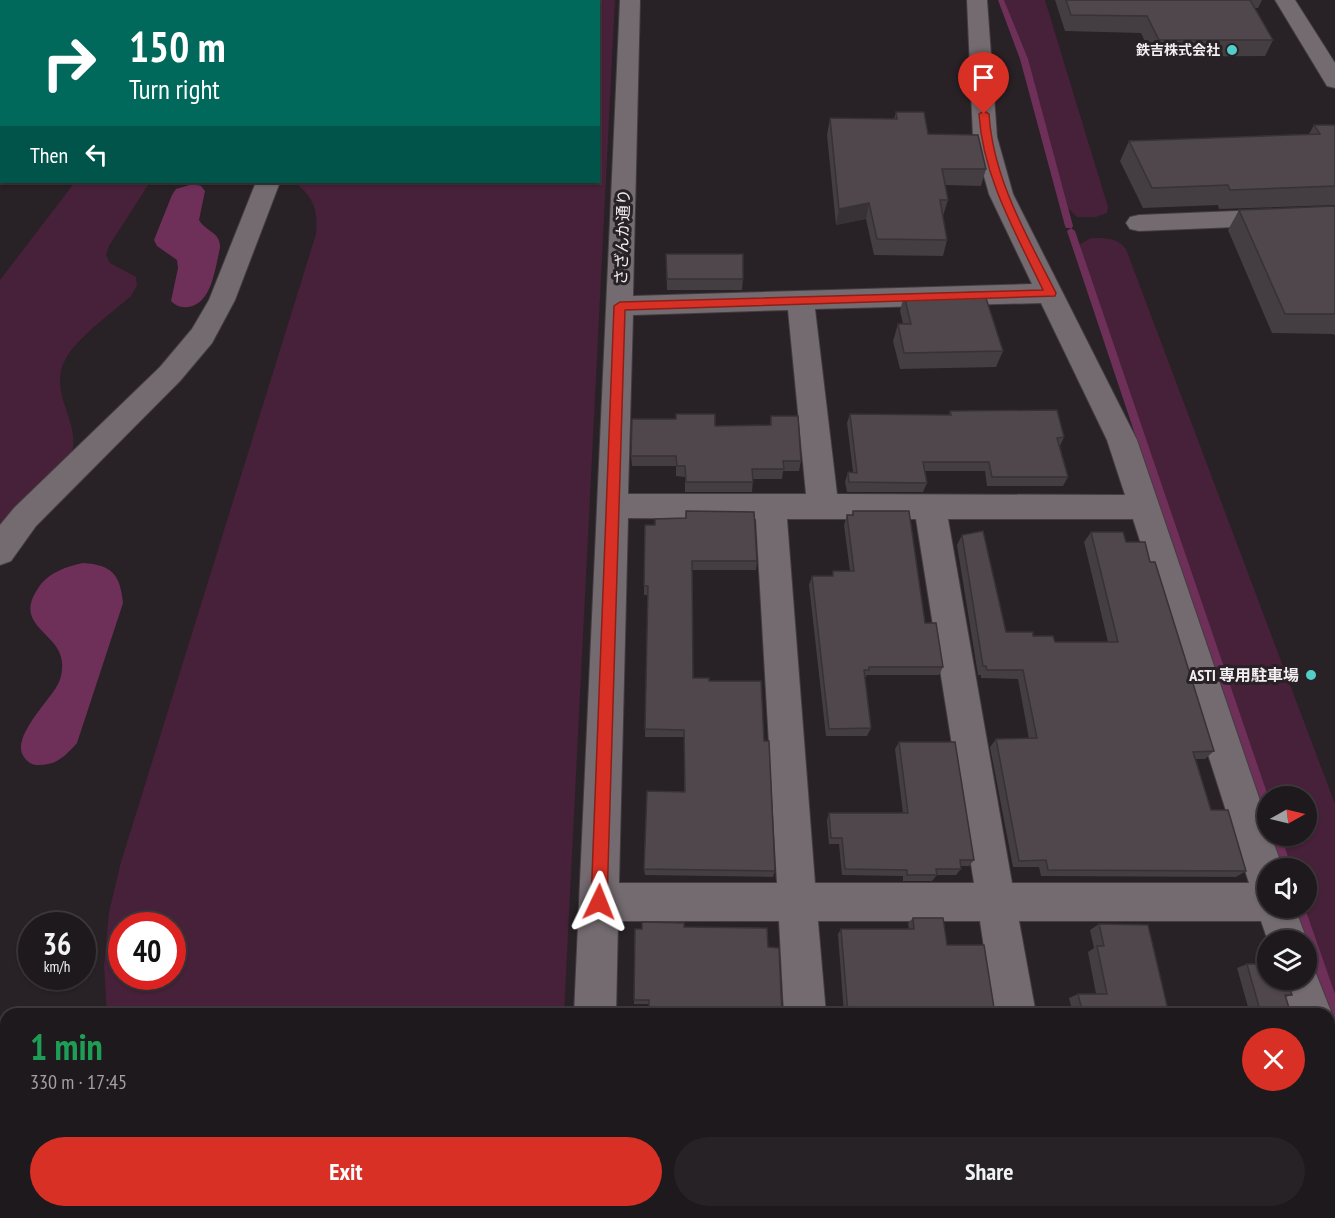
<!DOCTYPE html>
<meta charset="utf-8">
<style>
body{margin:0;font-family:"PT Sans Narrow","Noto Sans JP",sans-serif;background:#262225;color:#f1f3f6;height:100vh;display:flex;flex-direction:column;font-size:22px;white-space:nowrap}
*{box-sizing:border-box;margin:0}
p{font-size:20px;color:#a1a0a3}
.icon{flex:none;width:33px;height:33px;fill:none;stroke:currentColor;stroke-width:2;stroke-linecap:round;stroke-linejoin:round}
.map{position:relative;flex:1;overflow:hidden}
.side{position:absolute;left:0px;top:1008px;width:1335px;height:210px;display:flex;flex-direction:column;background:#1e191c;border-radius:18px 18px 0 0;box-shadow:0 2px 4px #0004,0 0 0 2px #3c383b}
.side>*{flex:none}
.guide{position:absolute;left:0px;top:0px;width:600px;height:183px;box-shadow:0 2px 4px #0004,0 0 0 2px #3c383b;background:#00695c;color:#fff;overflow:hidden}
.needle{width:39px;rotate:82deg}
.controls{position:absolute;left:1257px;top:786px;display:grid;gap:12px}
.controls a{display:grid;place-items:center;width:60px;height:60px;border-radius:50%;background:#1e191c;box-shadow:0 2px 4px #0004,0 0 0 2px #3c383b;font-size:30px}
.speed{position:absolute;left:18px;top:912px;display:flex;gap:12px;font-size:30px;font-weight:700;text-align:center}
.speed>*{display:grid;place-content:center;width:78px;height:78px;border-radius:50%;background:#1e191c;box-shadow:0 2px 4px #0004,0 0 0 2px #3c383b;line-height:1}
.speed small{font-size:15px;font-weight:400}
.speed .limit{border:9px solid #d22;background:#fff;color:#111}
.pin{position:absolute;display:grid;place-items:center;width:51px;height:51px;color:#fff;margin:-62px -26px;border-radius:50% 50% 50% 0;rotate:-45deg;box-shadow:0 0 6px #0007}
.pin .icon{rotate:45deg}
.me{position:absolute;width:66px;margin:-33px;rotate:2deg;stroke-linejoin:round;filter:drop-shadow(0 0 4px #0008)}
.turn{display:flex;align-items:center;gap:21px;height:126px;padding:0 30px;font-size:27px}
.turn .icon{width:78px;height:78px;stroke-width:2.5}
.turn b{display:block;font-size:42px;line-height:51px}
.then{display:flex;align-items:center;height:57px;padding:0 30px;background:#0003;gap:12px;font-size:22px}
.round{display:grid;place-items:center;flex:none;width:63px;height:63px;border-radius:32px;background:#262225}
.summary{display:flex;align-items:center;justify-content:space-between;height:102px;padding:0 30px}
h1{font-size:36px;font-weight:700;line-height:45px;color:#1e9e55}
.cta{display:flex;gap:12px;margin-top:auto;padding:12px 30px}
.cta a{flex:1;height:69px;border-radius:36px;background:#d93025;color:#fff;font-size:24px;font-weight:700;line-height:69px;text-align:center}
.cta a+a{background:#262225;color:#f1f3f6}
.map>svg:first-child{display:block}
</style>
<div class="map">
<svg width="1335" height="1218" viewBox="0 0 1335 1218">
<rect width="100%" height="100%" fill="#282125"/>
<path fill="#472039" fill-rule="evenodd" d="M262,0H615L564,1014H107L104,966L109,912L121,862L316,234C318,209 314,199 295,182H598V2ZM122,926H172V976H122Z
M1004,0H1045L1108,207L1107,213L1096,217H1077L1068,208L1029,66Z
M75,182H150L109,246L106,255L110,263L136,277L137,286L131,296C112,313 77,337 65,360C46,396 88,428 68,461C64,468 55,475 50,481C33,499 17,517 0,535V280Z
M1091,238C1105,238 1117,237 1126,249L1335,804V995L1305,908L1306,868H1292L1281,836H1306V796L1267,797L1081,250L1080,244Z
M122,1212H555L554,1218H121Z"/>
<path fill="#6e3059" d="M193,184L201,186L205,191L199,220C206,232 221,232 220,248C215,268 212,304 188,307C181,308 176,306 171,301L178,268L177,260L157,246L154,240L172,195L176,189Z
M83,563C112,565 120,574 123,603L77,743C69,752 60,762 48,764C38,766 30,766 24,757C10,739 48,702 57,686C60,681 62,674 62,669C66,633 12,629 37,590C47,573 65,567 83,563Z"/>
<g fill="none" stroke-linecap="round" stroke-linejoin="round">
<path fill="#6e3059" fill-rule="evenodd" d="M998,0H1004L1028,59L1073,226L1072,228H1066L1065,226L1020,59Z
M1071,228L1075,231L1268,796V819L1264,818L1262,814L1067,231Z
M1269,836H1281L1292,868H1280Z
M1293,908H1305L1335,994V1020L1330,1018L1328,1013L1306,948V940H1304Z"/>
<g stroke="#433c40" stroke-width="2">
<path id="minor" d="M82,0H102L81,2Z
M245,0H265L266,2H245Z
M620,0H640L633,296L1032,284L989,194L973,137L967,0H987L997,137L1013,194L1137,440L1268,824V836H1271L1283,868H1268V908H1295L1307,940L1306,941H1268L1261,921H1019L1036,1014H994L980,921H818L826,1014H784L779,921H618L616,1014H574ZM1041,303L1107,440L1125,495L837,494L815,309ZM788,310L806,494H628L633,315ZM628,518L756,519L777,883H619ZM787,519H916L974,883H815ZM948,519H1133L1249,883H1012Z
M1275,0H1295L1335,63V88L1327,86L1324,81Z
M0,120H2L0,136Z
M256,182H280L235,300L212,343L180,381L36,526L11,561L0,565V525L14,508L160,367L192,329L209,300Z
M1335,207V223L1139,231L1130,229L1126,223L1130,217L1139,215Z
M1306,963L1313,966L1332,1014L1329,1020V1014H1290L1279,980H1306Z
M1329,1049L1335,1051V1109L1329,1107Z
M565,1212H611V1218H565Z
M795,1212H841L842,1218H796Z
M1026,1212H1072L1073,1218H1027Z"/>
</g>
<use href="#minor" fill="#736b70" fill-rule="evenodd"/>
</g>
<path fill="#443d41" d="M1055,0H1262L1258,8H1255L1273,40L1265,56L1152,57L1141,33L1065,31Z
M896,112L928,134L986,169L981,186L945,185L948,200L943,216L947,240L943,256L874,255L866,219L836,225L827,135L830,118L894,119Z
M1314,125H1335V205L1219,209L1218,205L1143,208L1120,161L1129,141L1309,134Z
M1335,206V335L1332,334L1272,333L1228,230L1239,210Z
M666,254L743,279L742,290H667Z
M904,295L1003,351L996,367L900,369L893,341L898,324H903L900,311Z
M950,411L1064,437L1060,446L1068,477L1063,486H987L985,471H925L927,483L923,492H847L845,482L848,472H853L847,423L850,414L949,415Z
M771,416L801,461L799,471H783L782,479H753L752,492H685V477L676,476V466H632L631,456L715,426L770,425Z
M853,511L925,623L943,667L939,675H867L865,678L871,728L867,736H826L809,585L812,576H832L833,571H850L844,525L847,515H852Z
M655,525L757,561L756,570H692L693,678L709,681L764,741L775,871L773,877L645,875L644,869L684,792V737H645L648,595H644V586Z
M1091,532L1126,542L1150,562L1214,751L1205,759H1196L1211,810L1246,871L1236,877L1041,876L1039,867H1013L990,747L996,739H1029L1018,679L981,678V675H978L957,545L962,535L1006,632L1033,636L1055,642H1108L1084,542Z
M899,742L974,860L969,866H961V869L956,875H937L932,881H903V876L842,875L839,844H829L827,820L829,813H903L895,749Z
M913,918L947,945L995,1014H844L838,934L841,929H909L908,923Z
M1099,924L1169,1014H1073L1069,998L1078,994H1096L1088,952L1094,948L1090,930Z
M684,927L768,947L649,1004H634V1000Z
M1247,964L1292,995L1286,997L1291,1014H1250L1237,968Z
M874,1212H1009L1010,1218H875Z
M1119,1212H1217L1219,1218H1120Z"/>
<path fill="#373235" d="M869,203L866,219L836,225L839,209Z"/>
<path fill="#4f474c" stroke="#373235" stroke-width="1.5" d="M1066,0H1250L1273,40H1159L1147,16L1071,15Z
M896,112H924L928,134L978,135L986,169H942L948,200H940L947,240L877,239L869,203L839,209L830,118L897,119Z
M1314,125H1335V186L1230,190L1228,185L1152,188L1129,141L1320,134Z
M1335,206V314H1285L1239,210Z
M666,254H743V279H667Z
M984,292L1003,351L904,353L898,324H911L904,295Z
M1057,410L1064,437L1057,438L1068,477H992L989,462H923L927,483L849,482L848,472L857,473L850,414L951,415L950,411Z
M676,414H715V426L771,425V416H798L801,461H783L784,469H752L753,482H686L685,466H677L676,456H631L632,419H676Z
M686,511L754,512L757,561H692L693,678H709V681H761L764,741H769L775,871L644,869L647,791L685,792L684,730L645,729L648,586H644L645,525H655V519L686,518Z
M853,511H909L925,623H936L943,667H869V670H864L871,728L829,729L812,576H833V571H854L847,515H853Z
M983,531L1006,632H1033V636H1053L1055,642H1118L1091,532H1123L1126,542H1145L1150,562H1155L1214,751L1193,752L1211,810H1228L1246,871L1048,870L1046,860L1019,861L996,739L1037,738L1023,670H987L986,666H983L962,535Z
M899,742H955L974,860H960L961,869H936L937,875H907V870L845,869L842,838H831L829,813H908Z
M913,918H943L947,945H984L995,1014H848L841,929H914Z
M642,922L684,923V927L767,928L768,947L779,948L782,1014H649V1000H634L635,929H642Z
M1099,924L1148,925L1169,1014H1083L1078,994H1107L1097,946H1104Z
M1247,964H1268V980H1287L1292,995H1285L1291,1014H1261Z
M642,1212H794L795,1218H642Z
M878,1212H1009L1010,1218H879Z
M1130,1212H1217L1219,1218H1132Z"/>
<path fill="#d93025" stroke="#8d1f18" stroke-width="1.5" d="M984,111L989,114C993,179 1027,236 1056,293L1055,296L625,310L607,902L605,907L599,910L593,907L591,902L614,306L620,302L1043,290C1016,233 983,178 979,114Z"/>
<g fill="#53cdc9" stroke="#282125" stroke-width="2">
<circle cx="1232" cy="50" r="6"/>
<circle cx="1311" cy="675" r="6"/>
</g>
<g text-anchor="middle" stroke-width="6" stroke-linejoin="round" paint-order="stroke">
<g font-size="14" font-weight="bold" fill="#f3eef1" stroke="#282125" text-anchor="end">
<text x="1220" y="55">鉄吉株式会社</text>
</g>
<g font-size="16" fill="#f3eef1" stroke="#282125">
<text transform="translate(622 237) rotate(-88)" y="6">さざんか通り</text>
</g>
<g font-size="16" font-weight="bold" fill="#f3eef1" stroke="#282125" text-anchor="end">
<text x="1299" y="681">ASTI 専用駐車場</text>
</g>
</g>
</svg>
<div class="controls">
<a><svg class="needle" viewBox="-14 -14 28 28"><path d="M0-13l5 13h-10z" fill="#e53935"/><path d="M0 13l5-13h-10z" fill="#a1a0a3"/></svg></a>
<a><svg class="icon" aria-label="sound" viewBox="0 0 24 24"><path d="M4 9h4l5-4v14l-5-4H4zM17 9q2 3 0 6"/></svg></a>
<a><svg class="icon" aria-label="layers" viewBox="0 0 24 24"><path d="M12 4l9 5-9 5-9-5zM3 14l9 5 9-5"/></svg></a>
</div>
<div class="speed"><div>36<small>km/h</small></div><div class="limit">40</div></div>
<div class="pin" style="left:984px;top:114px;background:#d93025"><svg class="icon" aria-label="arrive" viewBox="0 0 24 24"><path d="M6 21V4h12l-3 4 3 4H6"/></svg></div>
<svg class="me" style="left:599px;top:902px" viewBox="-20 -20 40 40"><path d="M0-17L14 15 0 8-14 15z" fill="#d93025" stroke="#fff" stroke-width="4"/></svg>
<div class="guide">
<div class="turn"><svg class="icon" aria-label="right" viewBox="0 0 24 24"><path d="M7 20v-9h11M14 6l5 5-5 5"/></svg><div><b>150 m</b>Turn right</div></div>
<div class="then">Then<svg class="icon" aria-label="left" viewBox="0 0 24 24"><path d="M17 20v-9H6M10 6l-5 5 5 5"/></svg></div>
</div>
<section class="side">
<div class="summary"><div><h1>1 min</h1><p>330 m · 17:45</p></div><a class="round" style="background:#d93025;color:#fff"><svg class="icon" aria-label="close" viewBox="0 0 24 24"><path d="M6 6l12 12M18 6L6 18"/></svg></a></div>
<div class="cta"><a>Exit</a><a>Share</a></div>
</section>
</div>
